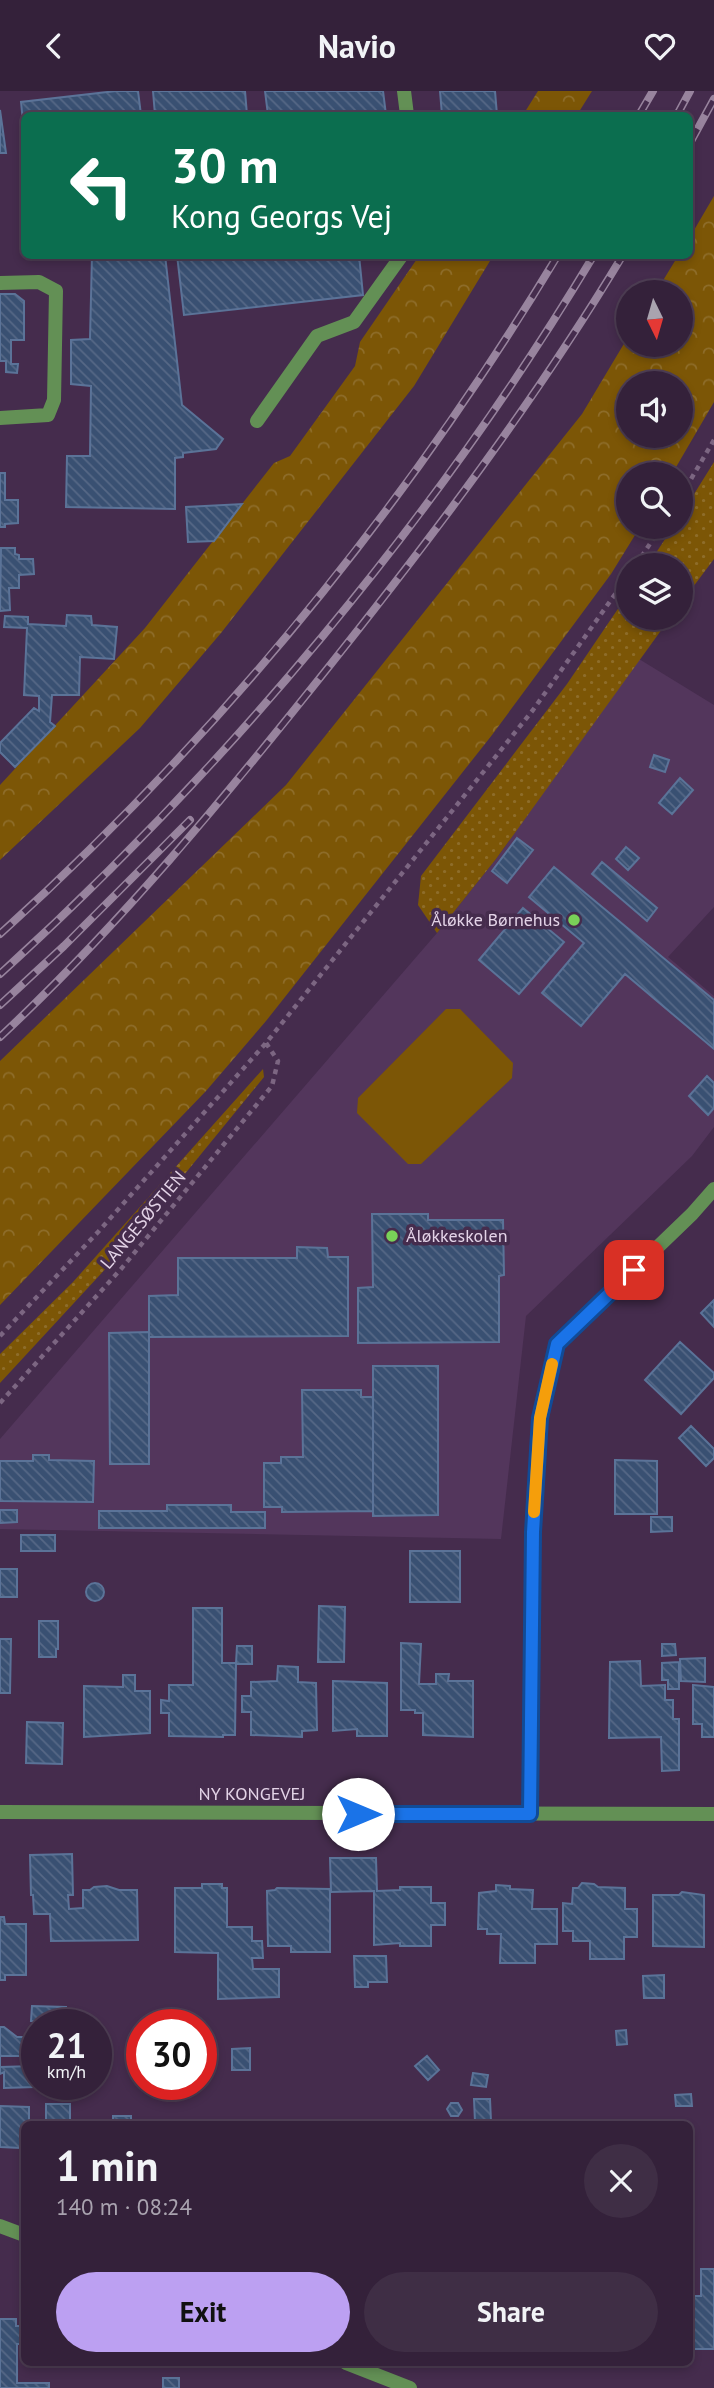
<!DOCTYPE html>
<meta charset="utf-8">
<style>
body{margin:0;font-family:"PT Sans",sans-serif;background:#3f2e45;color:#f1f3f6;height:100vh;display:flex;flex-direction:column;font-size:26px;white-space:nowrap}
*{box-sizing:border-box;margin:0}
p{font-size:23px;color:#a9a3af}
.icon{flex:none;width:38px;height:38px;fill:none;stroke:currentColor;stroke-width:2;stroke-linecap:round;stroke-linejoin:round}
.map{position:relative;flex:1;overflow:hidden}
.drawer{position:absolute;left:21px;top:2030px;width:672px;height:245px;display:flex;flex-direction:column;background:#34213a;border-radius:10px;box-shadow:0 4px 10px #0003,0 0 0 2px #4e3e54}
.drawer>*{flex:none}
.banner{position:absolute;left:21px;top:21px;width:672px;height:147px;border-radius:10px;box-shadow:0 4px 10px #0003,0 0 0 2px #4e3e54;background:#0b6e4f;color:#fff;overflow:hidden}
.needle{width:46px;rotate:175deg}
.buttons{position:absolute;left:616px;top:189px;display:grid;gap:14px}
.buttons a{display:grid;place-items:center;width:77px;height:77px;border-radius:50%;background:#34213a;box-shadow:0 4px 10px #0003,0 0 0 2px #4e3e54;font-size:35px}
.speed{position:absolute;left:21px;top:1918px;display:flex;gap:14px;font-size:35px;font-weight:700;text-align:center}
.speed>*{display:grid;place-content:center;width:91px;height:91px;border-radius:50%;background:#34213a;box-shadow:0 4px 10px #0003,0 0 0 2px #4e3e54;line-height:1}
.speed small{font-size:18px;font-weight:400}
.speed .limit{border:10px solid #d22;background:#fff;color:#111}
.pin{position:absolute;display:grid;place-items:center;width:60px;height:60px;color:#fff;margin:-30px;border-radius:14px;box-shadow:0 4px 10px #0006}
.me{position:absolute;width:77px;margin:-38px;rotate:90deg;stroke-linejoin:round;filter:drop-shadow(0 0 5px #0008)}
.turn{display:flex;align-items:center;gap:24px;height:147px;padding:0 35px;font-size:32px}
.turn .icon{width:91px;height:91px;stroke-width:2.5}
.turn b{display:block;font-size:49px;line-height:60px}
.round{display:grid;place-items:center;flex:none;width:74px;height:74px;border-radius:37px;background:#3f2e45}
.overview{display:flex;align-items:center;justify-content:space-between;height:119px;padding:0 35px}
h1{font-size:42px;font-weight:700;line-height:52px}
.cta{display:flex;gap:14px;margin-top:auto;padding:14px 35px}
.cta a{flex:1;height:80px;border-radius:42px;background:#bca0f2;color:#111;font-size:28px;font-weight:700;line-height:80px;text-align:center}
.cta a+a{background:#3f2e45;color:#f1f3f6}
header{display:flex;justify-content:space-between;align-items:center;height:91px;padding:0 35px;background:#34213a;font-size:32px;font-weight:700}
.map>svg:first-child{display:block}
</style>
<header><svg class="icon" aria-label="back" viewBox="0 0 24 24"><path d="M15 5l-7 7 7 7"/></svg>Navio<svg class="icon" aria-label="heart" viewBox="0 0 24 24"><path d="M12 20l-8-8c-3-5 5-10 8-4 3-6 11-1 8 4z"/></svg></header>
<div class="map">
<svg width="714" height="2297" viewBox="0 0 714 2297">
<defs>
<pattern id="grass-dots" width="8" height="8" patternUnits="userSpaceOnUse" patternTransform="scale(1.75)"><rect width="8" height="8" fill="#7c5606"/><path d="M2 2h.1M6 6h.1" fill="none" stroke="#8e6d2a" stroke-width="1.8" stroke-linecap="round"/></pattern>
<pattern id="forest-crowns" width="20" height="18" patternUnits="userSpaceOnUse" patternTransform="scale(1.75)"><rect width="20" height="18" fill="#7c5606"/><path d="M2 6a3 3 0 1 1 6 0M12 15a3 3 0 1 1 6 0" fill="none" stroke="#8e6d2a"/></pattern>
<pattern id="building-back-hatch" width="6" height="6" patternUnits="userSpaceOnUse" patternTransform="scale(1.75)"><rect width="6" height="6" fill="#395072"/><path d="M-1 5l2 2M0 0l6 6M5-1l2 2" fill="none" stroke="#566886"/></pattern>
</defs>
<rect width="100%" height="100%" fill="#452c4d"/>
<path fill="#53365c" d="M639,568L714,614V816L668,866L714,905V1036L692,1065L526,1225L501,1448L0,1438V1348L437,842L496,768Z"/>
<path fill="url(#grass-dots)" d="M714,371V468L681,512V474H648L673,436H681V424Z
M628,503V527H670L496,768L437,842L418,814L421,785L567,593Z
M263,978L264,986L122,1160L0,1292V1263L73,1191Z"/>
<path fill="url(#forest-crowns)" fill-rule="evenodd" d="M538,0H592L577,24H523Z
M714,105V311L672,383H628V436H640L611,483L492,644L266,930L206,1000L0,1214V970L286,694L582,323L628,246V254H681V201H656L678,165L690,164V146ZM628,292H681V345H628Z
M419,165H493L414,295L221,542L140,637L0,769V694L145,537L274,372L290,365L355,275L360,251Z"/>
<path fill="#7c5606" d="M446,918H460L513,972L512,987L421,1073H408L357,1022L358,1007Z"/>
<path fill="url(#building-back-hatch)" stroke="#5b7398" stroke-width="2" d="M116,0H138L141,24H24V41L21,11Z
M153,0H245L247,24H155Z
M265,0H383L386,24H268Z
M440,0H495L497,24H442Z
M0,19L6,62H0Z
M92,164H165L182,314L223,348L216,358L183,362V366L175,367V418L66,416L67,365H90L91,295L71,293V249L90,248Z
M177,164H359L363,204L184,224Z
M0,203H15L24,210V249H11V273H18L17,282L6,281V270H0Z
M0,382H5V409H18V432L5,433V436H0Z
M242,413L214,450L188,451L186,416Z
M1,457H15V463L19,464V468H33L34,483L19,484V497H9L10,519L0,520Z
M67,524L91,525L92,534L117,536L114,568L80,566L79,604H52L50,631L55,635L15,676L0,661V652L34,617L39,620V605L24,604L27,537L4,536L5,525L28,526V533L66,535Z
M654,664L669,669L665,681L650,676Z
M680,687L693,699L672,723L659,712Z
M517,747L533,759L507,792L492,780Z
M626,756L639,767L628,779L616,768Z
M602,771L657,817L647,830L592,783Z
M554,776L714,909V958L625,883L581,935L542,902L584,852L529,806Z
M523,817L564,851L519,903L479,869Z
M707,985L714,992V1017L708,1024L689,1005Z
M372,1123H428V1129H503L504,1184L499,1185V1251L358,1252V1197L373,1196Z
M297,1156L327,1157L328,1166H348V1245L149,1246V1205L178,1204V1167H297Z
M714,1209V1236L701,1222Z
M149,1241V1373H110L109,1242Z
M680,1251L714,1282V1287L681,1323L645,1289Z
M373,1275H438V1424L373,1425Z
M302,1299H361V1306H373V1420L282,1421V1416H264V1372H281V1366H303Z
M691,1335L714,1358V1367L706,1375L679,1347Z
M33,1364H49V1369L94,1370L93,1411L0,1410V1370H33Z
M615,1369L657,1370V1423H615Z
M167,1414H231V1421H265V1437H99V1420H167Z
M0,1419H17V1431L0,1432Z
M651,1426H672V1440L651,1441Z
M21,1444H55V1460H21Z
M410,1460H460V1511H410Z
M0,1478H17V1506H0Z
M86 1501a9 9 0 1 1 18 0a9 9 0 1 1-18 0Z
M319,1515L345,1516L344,1571H318Z
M193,1517H222V1572H236L237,1555H252V1573H236L235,1644H223V1646L169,1645V1622H161V1609L169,1610V1594H193Z
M39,1530H58V1558H56V1566H39Z
M0,1548H11L10,1602H0Z
M401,1552L421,1553L419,1593H436V1583H449L448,1590H473V1646L423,1644V1622H415V1619H401Z
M662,1553H675L676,1564L662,1565Z
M705,1567V1591L681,1590L680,1568Z
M640,1570L641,1595L665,1594V1609H673V1628H679V1679L662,1680L661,1646L609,1647L610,1571Z
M679,1571V1598H668V1589H662V1572Z
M278,1575L298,1576V1591L316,1592L317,1639L302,1640V1646L251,1644V1621H242V1605H251V1591L277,1590Z
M123,1584H135V1600H150V1642L84,1646V1595L123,1596Z
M333,1590L387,1592V1645H357V1638L333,1640Z
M693,1594L714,1596V1646H702V1633H693Z
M27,1631L63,1632L62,1673L26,1672Z
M72,1763L73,1804H68L69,1818L83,1817V1799H90L94,1796L107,1795L119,1799H137L138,1849L51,1850L50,1823H34L33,1804H31L30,1764Z
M330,1767H376L377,1800L400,1799V1796H431V1812H445V1834H431V1855H400V1852L374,1854V1800L331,1801Z
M582,1792L594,1793L598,1796L625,1797V1818H637V1846H624V1868H590V1850H573V1840H563V1812L572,1813L573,1797H578Z
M202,1793H222V1797H227V1836H252V1850H262L263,1867H252L253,1878H279V1906L218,1908V1862L175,1861V1797H202Z
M496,1794L510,1795V1798L533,1799L532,1818H557V1853H535V1872H500L501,1843H487V1838H478L479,1802L496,1800Z
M277,1797L330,1798V1861H291V1855H268L267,1800L275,1799Z
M682,1801L704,1804V1856L653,1855V1804H679Z
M0,1826H4L5,1833H26V1884H5V1889H0Z
M354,1865H386L387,1891H368V1896H355Z
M664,1884V1907H644L643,1885Z
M32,1915L66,1916V1931L31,1930Z
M0,1936H4L17,1946H30V1965H0V1976L34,1975L35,1996L4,1997V1981L0,1983Z
M626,1939L627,1953L617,1954L616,1940Z
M250,1957V1979H232V1958Z
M427,1965L439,1979L428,1989L415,1975Z
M473,1982L488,1984L486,1996L471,1994Z
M691,2003L692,2015H676L675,2004Z
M474,2008H490L491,2030L475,2031Z
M451,2012H458L462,2019L458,2025H451L447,2018Z
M46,2013H70V2034H33L46,2033Z
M0,2015L29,2016V2034H24V2087H21V2057L0,2056Z
M113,2025H131V2034H113Z
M701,2178H714V2258H694V2205H701Z
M0,2228H16V2235H24V2253H17V2292H49V2297H0Z
M163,2287H179V2297H163Z"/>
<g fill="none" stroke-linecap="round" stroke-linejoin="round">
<path stroke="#7c6682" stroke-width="4.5" stroke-dasharray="5 5" stroke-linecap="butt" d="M681,405L714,349
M636,474L661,436
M0,1245L98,1141L266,952L533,619L628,485
M0,1312L121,1178L272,995L278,970L266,952"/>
<path stroke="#639055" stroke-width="14" d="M404,0L407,24
M0,192L39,191L56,200L54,309L48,324L0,327
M257,330L317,245L354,231L402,164"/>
<path stroke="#639055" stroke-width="14" d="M0,1721L714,1723
M530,1723L533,1441L540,1327L557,1253L692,1123L714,1098
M0,2135L24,2144
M346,2272L410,2297"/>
<g stroke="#98849e" stroke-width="8">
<path id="rail" d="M639,24L653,0
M677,24L690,0
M690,52L714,8
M0,843C218,646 406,416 558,164
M0,883C226,678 437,426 594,164
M0,914L64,855L190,729
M0,946C120,834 225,706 327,578C433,445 535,310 623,164"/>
</g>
<use href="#rail" stroke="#452c4d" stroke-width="5" stroke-dasharray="16" stroke-linecap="butt"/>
</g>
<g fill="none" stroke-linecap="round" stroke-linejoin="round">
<g stroke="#114b97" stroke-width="18">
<path id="route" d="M358,1723H530L533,1441L540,1327L557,1253L634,1179"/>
</g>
<use href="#route" stroke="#1a73e8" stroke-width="12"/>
<path stroke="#f59e0b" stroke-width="12" d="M534,1421L540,1327L552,1273"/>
</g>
<g fill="#79d158" stroke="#452c4d" stroke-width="2.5">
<circle cx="574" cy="829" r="7"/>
<circle cx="392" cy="1145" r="7"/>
</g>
<g text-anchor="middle" stroke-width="7" stroke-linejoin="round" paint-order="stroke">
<g font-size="18" fill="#e3d3e7" stroke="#452c4d" text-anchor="end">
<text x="560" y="835">Åløkke Børnehus</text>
<text x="406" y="1151" text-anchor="start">Åløkkeskolen</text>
</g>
<g font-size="18" fill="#e3d3e7" stroke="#452c4d">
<text transform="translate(143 1129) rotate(-50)" y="6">LANGESØSTIEN</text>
<text x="252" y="1709">NY KONGEVEJ</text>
</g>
</g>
</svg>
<div class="buttons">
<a><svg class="needle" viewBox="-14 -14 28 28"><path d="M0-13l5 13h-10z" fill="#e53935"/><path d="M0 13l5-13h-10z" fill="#a9a3af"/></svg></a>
<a><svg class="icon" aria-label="sound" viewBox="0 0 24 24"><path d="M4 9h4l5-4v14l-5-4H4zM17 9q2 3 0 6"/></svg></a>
<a><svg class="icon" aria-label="search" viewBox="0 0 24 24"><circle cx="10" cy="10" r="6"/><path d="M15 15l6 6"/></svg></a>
<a><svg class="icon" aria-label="layers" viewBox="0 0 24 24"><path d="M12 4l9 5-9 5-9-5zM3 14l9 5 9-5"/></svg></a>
</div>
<div class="speed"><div>21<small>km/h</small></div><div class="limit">30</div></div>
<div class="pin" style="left:634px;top:1179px;background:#d93025"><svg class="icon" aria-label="arrive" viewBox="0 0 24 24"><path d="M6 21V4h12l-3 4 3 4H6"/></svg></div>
<svg class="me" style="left:358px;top:1723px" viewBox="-20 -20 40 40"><circle r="19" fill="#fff"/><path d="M0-13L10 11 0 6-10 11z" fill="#1a73e8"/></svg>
<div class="banner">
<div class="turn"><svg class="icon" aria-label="left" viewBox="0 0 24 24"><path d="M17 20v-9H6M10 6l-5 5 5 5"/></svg><div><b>30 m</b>Kong Georgs Vej</div></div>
</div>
<section class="drawer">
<div class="overview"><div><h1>1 min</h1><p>140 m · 08:24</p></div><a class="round"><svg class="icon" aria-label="close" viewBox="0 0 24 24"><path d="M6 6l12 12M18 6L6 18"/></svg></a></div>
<div class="cta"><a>Exit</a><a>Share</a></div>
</section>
</div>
